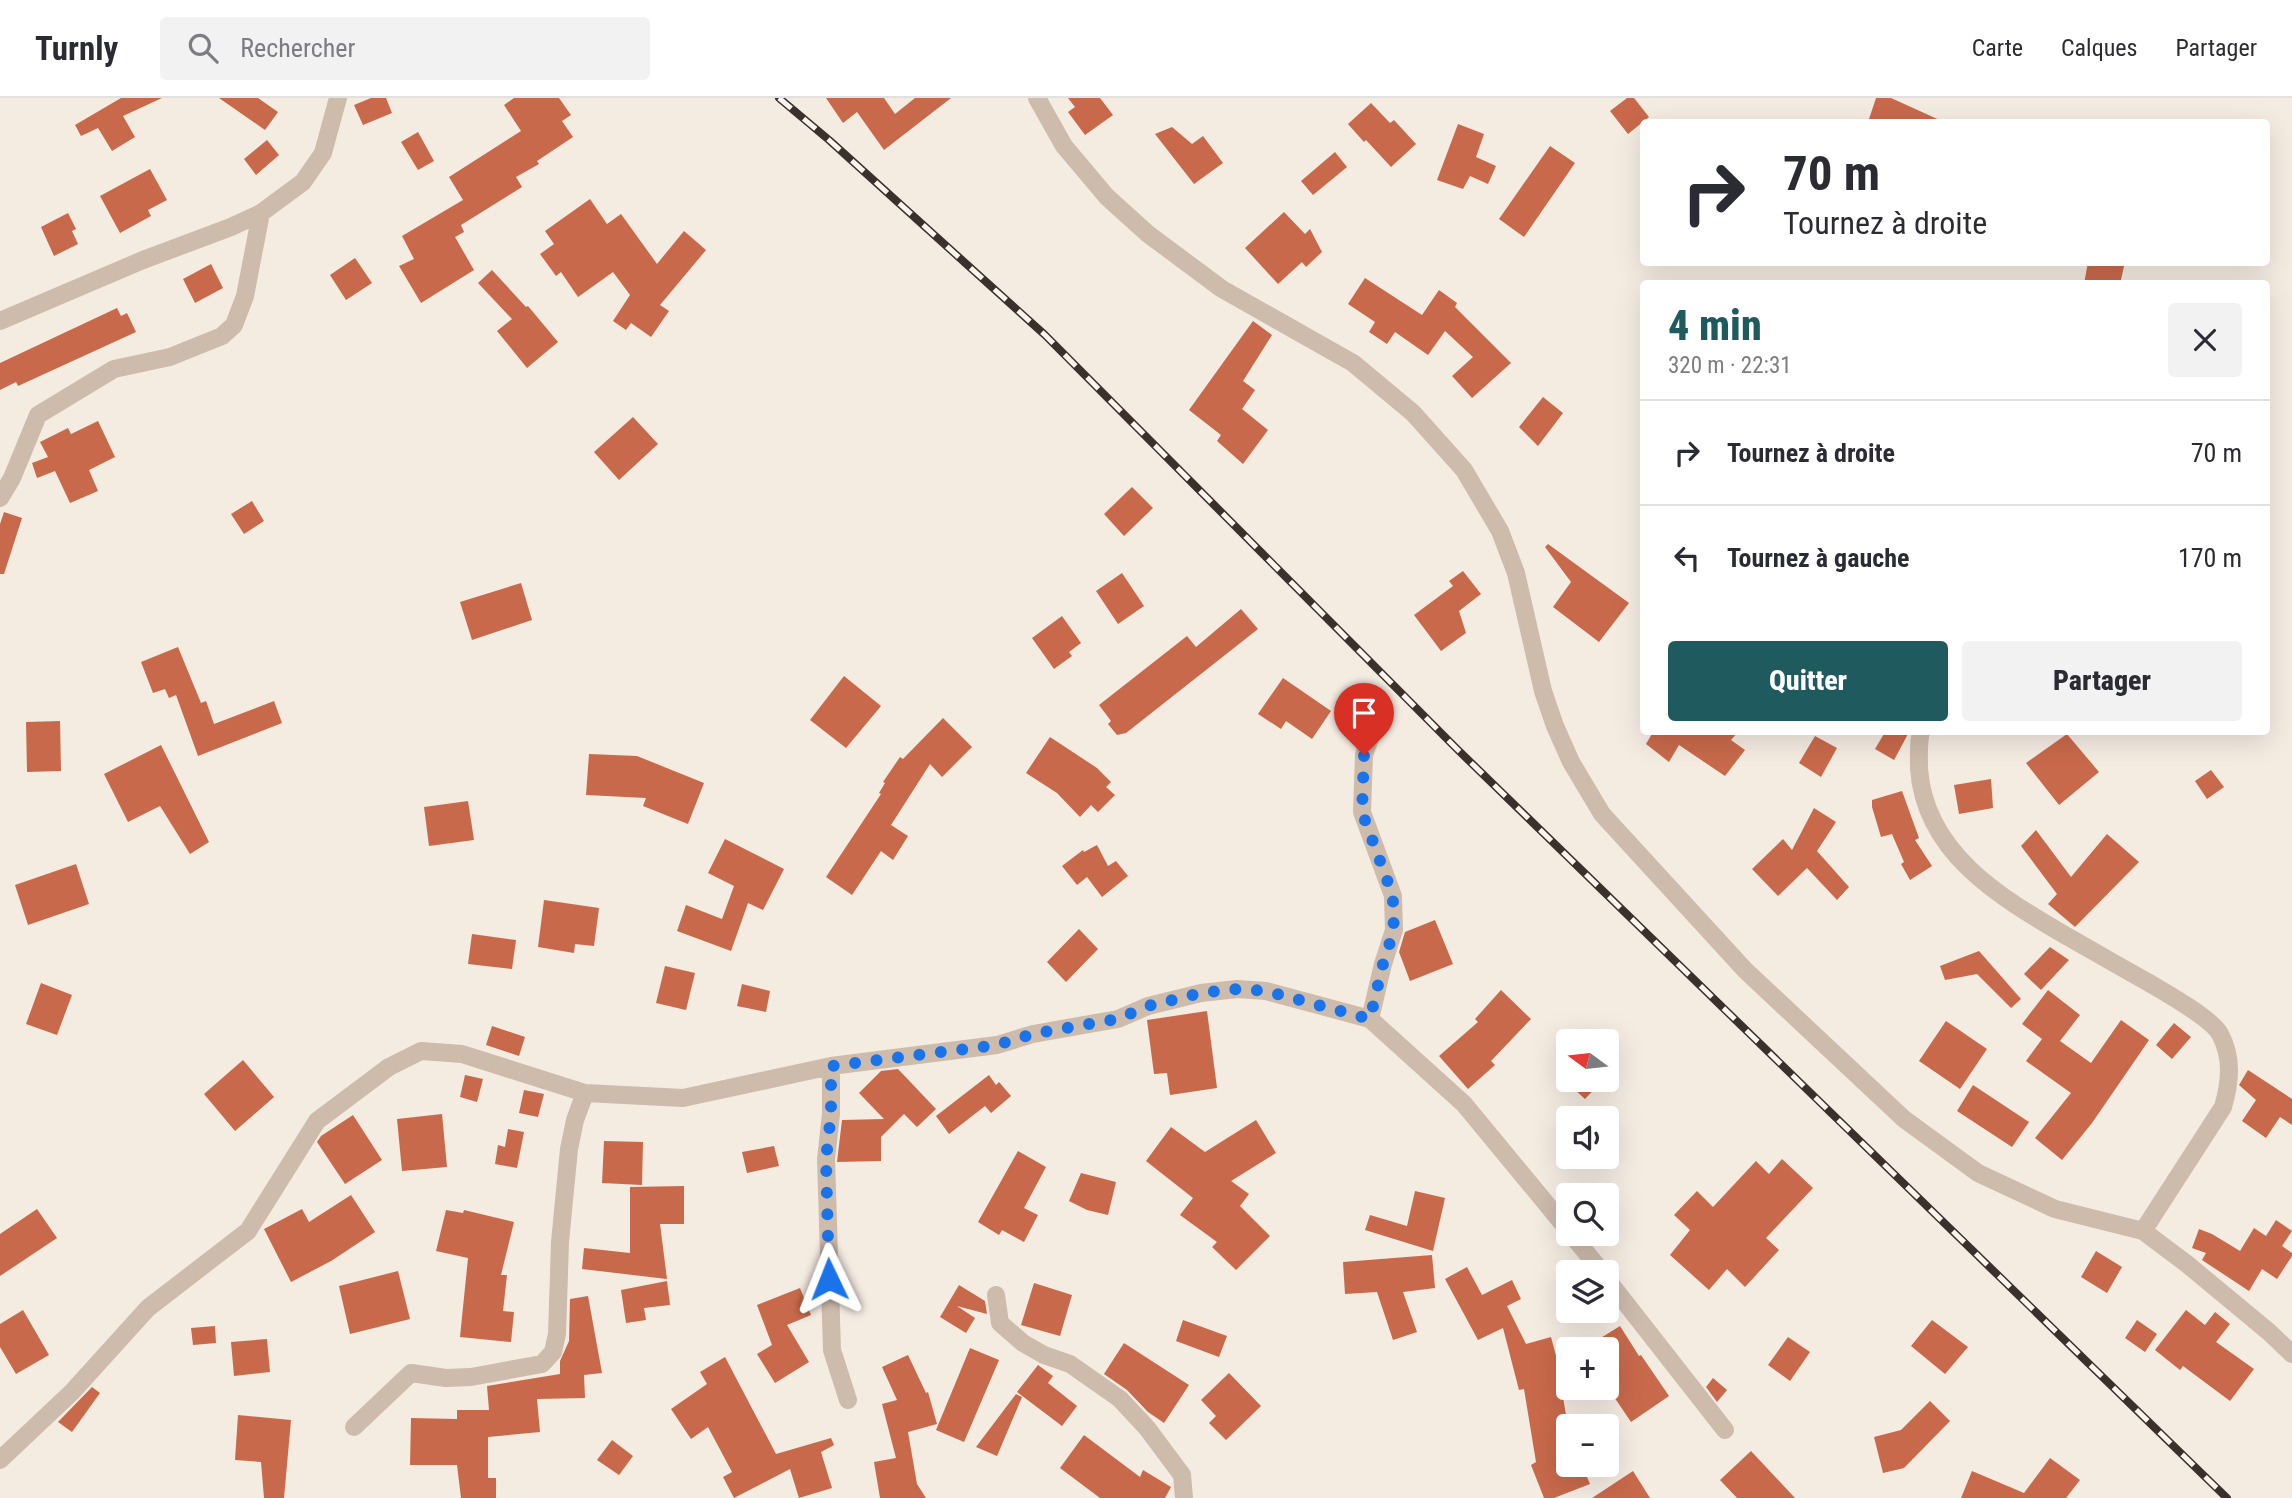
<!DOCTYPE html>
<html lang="fr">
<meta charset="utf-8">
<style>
body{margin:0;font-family:"Roboto Condensed",sans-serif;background:#f2f2f3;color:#2b2b33;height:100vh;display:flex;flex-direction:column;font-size:26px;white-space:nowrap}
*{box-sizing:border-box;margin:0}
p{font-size:23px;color:#7c7c81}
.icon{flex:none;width:38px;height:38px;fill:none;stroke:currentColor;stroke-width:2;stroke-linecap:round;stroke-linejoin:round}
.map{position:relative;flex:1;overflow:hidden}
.drawer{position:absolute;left:1640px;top:182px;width:630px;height:455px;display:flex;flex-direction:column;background:#fff;border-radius:7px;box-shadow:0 7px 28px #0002}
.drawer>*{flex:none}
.hud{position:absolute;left:1640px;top:21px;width:630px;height:147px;border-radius:7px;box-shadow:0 7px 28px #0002;background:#fff;color:#2b2b33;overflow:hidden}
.needle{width:46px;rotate:285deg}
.controls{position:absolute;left:1556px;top:931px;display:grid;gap:14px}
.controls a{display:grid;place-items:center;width:63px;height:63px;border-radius:7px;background:#fff;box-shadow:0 7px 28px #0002;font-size:35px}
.pin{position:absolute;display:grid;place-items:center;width:60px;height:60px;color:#fff;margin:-72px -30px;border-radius:50% 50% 50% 0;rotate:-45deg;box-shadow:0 0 7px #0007}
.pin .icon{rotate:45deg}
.me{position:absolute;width:77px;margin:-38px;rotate:358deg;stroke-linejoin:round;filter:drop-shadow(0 0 5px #0008)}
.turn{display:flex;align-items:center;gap:24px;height:147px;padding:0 28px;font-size:32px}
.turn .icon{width:91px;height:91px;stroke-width:2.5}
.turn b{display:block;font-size:49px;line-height:60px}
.round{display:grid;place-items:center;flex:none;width:74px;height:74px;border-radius:7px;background:#f2f2f3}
.head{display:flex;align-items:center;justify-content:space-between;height:119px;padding:0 28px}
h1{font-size:42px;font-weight:800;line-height:52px;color:#1f5a5e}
.action{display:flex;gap:14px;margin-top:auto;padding:14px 28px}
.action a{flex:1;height:80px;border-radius:7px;background:#1f5a5e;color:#fff;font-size:28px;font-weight:800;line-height:80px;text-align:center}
.action a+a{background:#f2f2f3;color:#2b2b33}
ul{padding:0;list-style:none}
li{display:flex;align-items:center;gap:21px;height:105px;padding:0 28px;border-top:2px solid #e1e1e2}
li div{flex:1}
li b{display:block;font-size:26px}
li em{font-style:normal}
header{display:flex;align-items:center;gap:42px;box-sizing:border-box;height:98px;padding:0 35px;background:#fff;border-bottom:2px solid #e1e1e2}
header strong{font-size:33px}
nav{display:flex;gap:38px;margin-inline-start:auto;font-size:24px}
.search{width:490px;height:63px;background:#f2f2f3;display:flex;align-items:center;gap:18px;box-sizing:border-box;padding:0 24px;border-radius:7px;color:#7c7c81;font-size:26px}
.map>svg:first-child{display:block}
</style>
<header>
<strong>Turnly</strong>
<div class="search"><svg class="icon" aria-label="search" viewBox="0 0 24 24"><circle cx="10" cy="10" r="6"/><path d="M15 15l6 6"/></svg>Rechercher</div>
<nav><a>Carte</a><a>Calques</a><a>Partager</a></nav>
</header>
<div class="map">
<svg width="2292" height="1400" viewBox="0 0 2292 1400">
<rect width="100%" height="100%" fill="#f4ebe1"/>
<path fill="#c8694b" d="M121,0H162L123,18L135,39L112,53L98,30L81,38L75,27Z
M219,0H258L278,14L265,32Z
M371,0H386L392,15L363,27L354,7Z
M514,0H559L571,17L562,23L573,39L537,63L539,66L516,79L522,89L461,127L464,134L455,139L474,172L421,205L399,168L414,161L402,138L463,102L449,79L521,33L504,7Z
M826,0H884L895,16L915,0H951L884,52L857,14L843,25Z
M1068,0H1100L1113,17L1085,37L1068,14L1075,9Z
M1627,0H1634L1649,19L1628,36L1610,13Z
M1876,0H1891L1944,24H1868Z
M1371,5L1390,25L1394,22L1416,46L1391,69L1366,42L1364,44L1348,26Z
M1458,26L1484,36L1476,59L1496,68L1488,86L1470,78L1463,91L1437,82Z
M1172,29L1192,46L1203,38L1223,65L1194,86L1155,36Z
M418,34L434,63L418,72L401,44Z
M267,42L279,57L256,77L244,61Z
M1550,48L1575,65L1524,139L1499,121Z
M1335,54L1347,69L1313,97L1301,83Z
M150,71L167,102L148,112L151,118L120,135L100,98Z
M590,101L607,126L621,116L657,166L684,133L706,152L660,207L669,213L651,239L631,225L626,232L613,223L630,197L613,174L578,199L561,174L556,178L540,156L554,146L545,133Z
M1284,114L1305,136L1310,131L1322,154L1306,169L1302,164L1278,186L1245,150Z
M68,115L76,131L72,133L78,146L54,158L41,129Z
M355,160L372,185L346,202L330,177Z
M2088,164H2125L2120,186H2084Z
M211,166L223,190L195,205L183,181Z
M492,172L526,209L528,208L558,244L527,270L497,233L512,221L478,185Z
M1365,180L1422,217L1439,192L1457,205L1455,209L1511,265L1472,300L1452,278L1473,259L1445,233L1428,257L1395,234L1387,246L1369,234L1375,224L1348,206Z
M117,210L121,218L127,215L136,234L18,288L16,284L0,292V265Z
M1253,223L1272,237L1243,283L1255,292L1242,311L1268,332L1243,366L1217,343L1221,337L1189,312Z
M1543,299L1563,315L1538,348L1519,329Z
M633,319L658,346L619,382L594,354Z
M98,323L115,359L89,372L98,393L70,405L55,373L37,380L32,365L48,359L40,344L68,330L71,336Z
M1132,389L1153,410L1124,438L1104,416Z
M252,403L264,423L244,436L231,416Z
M4,414L22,420L4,476H0V426Z
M1548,446L1629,505L1599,544L1553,509L1571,484L1545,449Z
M1463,473L1481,496L1459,513L1466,535L1441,553L1414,517L1453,488L1449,483Z
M1122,475L1144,508L1118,526L1096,493Z
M521,485L532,522L472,542L460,504Z
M1241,511L1258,531L1126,635L1117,637L1108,626L1111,623L1099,607L1187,538L1196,549Z
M1062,518L1081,545L1069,554L1072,558L1054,571L1032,540Z
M178,549L201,605L206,603L214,626L274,603L282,625L198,658L176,597L169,600L165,591L153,595L141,564Z
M844,578L881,608L846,650L810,622Z
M1283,580L1331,613L1312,641L1286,623L1281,631L1258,616Z
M943,620L972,649L942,679L930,666L891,727L908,738L893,762L881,753L852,797L826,779L881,696L879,695L885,685L883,684L900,659L903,661Z
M60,623L61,673L27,674L26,624Z
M1653,634H1738L1731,642L1745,652L1725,678L1679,647L1669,664L1646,646Z
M1885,634H1909L1894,662L1875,651Z
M2067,636L2099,674L2059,707L2026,665Z
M1815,638L1837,650L1821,679L1799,665Z
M1050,639L1097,670L1111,684L1106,689L1115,697L1098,714L1091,707L1080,719L1057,695L1026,675Z
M161,647L209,744L190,756L160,708L128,724L104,676Z
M589,656L637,658L704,685L688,726L643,708L646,700L586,697Z
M2211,672L2224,689L2207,701L2195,683Z
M1991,681L1993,710L1959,716L1954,687Z
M1902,693L1919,740L1915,742L1932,768L1910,782L1901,766L1904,764L1892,736L1881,739L1872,709V702Z
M468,703L474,742L429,748L424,709Z
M1814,710L1836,724L1817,753L1849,789L1837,802L1807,770L1778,798L1752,771L1783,741L1792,752Z
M2036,732L2071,779L2107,736L2139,764L2075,829L2048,806L2057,796L2021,748Z
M725,741L784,771L763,812L748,805L731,853L677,833L686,807L722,821L734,788L708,775Z
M1097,747L1108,768L1116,763L1128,778L1102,799L1087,779L1077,787L1062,768L1083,752L1084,754Z
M76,766L89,806L28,827L15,787Z
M544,802L599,810L594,848L575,846L574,855L538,849Z
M1435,822L1453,866L1410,883L1399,854L1405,834Z
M1079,831L1098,851L1066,884L1047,864Z
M472,836L516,842L512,871L468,866Z
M2050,849L2069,862L2041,892L2024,876Z
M1979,853L2021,901L2011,910L1977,876L1945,882L1940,868Z
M665,868L695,875L686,912L656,905Z
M41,885L72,897L57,937L26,926Z
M742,886L770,893L766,914L737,908Z
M1501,892L1531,921L1491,963L1495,967L1468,991L1439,958L1478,924L1475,921Z
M2048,892L2080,917L2060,943L2091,965L2121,922L2149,942L2092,1025L2062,1062L2035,1040L2071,995L2026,963L2042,941L2022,926Z
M1207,913L1217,990L1170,997L1167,975L1154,976L1147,922Z
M1946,923L1987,951L1960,991L1919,963Z
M2174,925L2191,939L2172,961L2156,947Z
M492,928L525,939L519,958L486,947Z
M243,962L274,999L235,1033L204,996Z
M898,971L936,1011L917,1029L904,1016L881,1039V1063L837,1064L842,1022L884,1021L859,995L881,973Z
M2248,972L2292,1001V1027L2280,1019L2266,1040L2242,1023L2256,1002L2239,987Z
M465,977L483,981L477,1004L460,999Z
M989,977L996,987L999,984L1011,998L991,1015L985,1008L949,1036L936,1018Z
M1564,982H1603L1585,1001Z
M1973,987L2029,1024L2012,1049L1957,1013Z
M524,992L544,996L538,1019L519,1015Z
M442,1016L447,1069L402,1073L397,1021Z
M353,1017L382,1062L345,1086L317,1044L321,1038Z
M1256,1022L1276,1055L1231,1083L1249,1096L1240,1108L1270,1138L1236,1172L1212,1149L1217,1144L1180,1117L1193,1100L1146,1063L1171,1029L1205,1054Z
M508,1031L524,1034L517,1070L495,1066L498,1047L505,1049Z
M604,1043L643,1044L642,1087L602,1085Z
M774,1048L779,1068L747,1075L742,1054Z
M1018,1053L1046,1069L1024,1110L1038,1117L1024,1144L1002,1132L999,1137L978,1124Z
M1782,1061L1813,1090L1766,1140L1779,1152L1745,1189L1727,1171L1709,1192L1670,1157L1690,1132L1674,1117L1697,1093L1713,1109L1756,1063L1769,1076Z
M1081,1075L1116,1084L1108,1117L1087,1112L1069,1103Z
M684,1088V1126H660L667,1181L582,1171L584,1150L630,1155V1089Z
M1415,1093L1445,1100L1433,1153L1365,1132L1370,1117L1407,1128Z
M351,1097L375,1134L331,1163L291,1184L264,1131L302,1111L309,1124Z
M37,1111L57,1140L0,1178V1136Z
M446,1112L463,1115L464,1112L514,1124L501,1177H507L503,1213L514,1214L511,1244L460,1239L468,1160L436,1153Z
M2276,1122L2292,1133L2282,1148L2292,1155V1158L2277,1181L2262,1171L2249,1193L2202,1162L2206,1155L2192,1150L2199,1131L2212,1136L2240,1153L2254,1130L2266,1138Z
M2096,1153L2122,1169L2107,1195L2081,1179Z
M1432,1157L1435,1190L1403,1194L1417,1234L1393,1242L1377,1194L1345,1196L1343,1164Z
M1467,1169L1482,1197L1512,1182L1521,1201L1507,1208L1526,1246L1551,1239L1562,1280L1560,1281L1568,1329V1367H1582L1590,1386L1554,1400H1544L1531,1367L1536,1364L1524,1291L1519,1292L1503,1230L1478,1242L1445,1181Z
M398,1173L410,1221L350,1236L339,1188Z
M667,1183L670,1207L644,1210L646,1222L626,1225L621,1192Z
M1034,1185L1072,1197L1060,1238L1021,1227Z
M959,1187L985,1203L987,1216L957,1208L975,1220L966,1235L940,1219Z
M800,1190L811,1217L787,1227L809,1264L775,1285L757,1256L772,1247L757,1207Z
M588,1198L602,1275L584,1277L585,1300L537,1301L540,1334L488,1339V1380H496V1400H461L457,1367H410L411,1320L457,1321V1312H489L487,1288L560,1276V1263L569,1243L570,1201Z
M23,1212L49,1257L16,1276L0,1249V1226Z
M2186,1212L2205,1227L2215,1214L2230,1226L2216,1244L2254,1271L2230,1303L2183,1268L2180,1272L2155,1252Z
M1183,1222L1227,1238L1219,1259L1176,1243Z
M1932,1222L1968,1249L1945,1276L1911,1248Z
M2137,1222L2157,1236L2145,1254L2125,1240Z
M215,1228L216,1245L193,1247L191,1230Z
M1620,1228L1639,1258L1641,1257L1669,1298L1631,1324L1606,1287V1251H1583Z
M1788,1239L1810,1254L1790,1283L1768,1267Z
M267,1241L270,1274L234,1278L231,1244Z
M1124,1245L1189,1287L1164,1325L1148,1314L1127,1292L1104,1276Z
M970,1250L999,1262L964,1344L936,1332Z
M908,1257L926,1295L928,1294L937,1326L908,1334L917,1386L926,1400H880L874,1364L896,1360L882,1306L897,1302L882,1269Z
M725,1259L776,1356L831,1340L834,1347L821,1354L832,1390L799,1400L790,1371L734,1400L723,1379L732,1374L708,1329L691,1341L671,1311L707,1286L700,1274Z
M1038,1267L1053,1278L1048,1285L1077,1308L1062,1328L1017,1294Z
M1229,1275L1261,1308L1226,1342L1209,1325L1216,1318L1201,1302Z
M1713,1280L1727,1292L1717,1304L1706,1289Z
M92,1289L100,1295L72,1334L58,1324Z
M1016,1296L1022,1299L997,1358L976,1349Z
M1930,1303L1950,1323L1904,1370L1883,1375L1874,1339L1901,1332Z
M238,1317L291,1322L284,1400H264L261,1364L235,1362Z
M1084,1337L1140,1379L1143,1372L1171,1389L1165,1400H1100L1060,1370Z
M612,1342L633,1358L619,1377L597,1362Z
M1751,1353L1795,1400H1737L1720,1382Z
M2050,1360L2080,1382L2066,1400H1961L1972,1373L2024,1395Z
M1633,1373L1650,1400H1592Z"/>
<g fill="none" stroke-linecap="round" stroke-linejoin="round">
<path stroke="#cdbbac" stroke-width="18" d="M1037,0L1064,48L1107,99L1148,136L1222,191L1353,265L1413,315L1464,372L1500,433L1516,475L1543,593L1555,628L1571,664L1602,716L1745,872L1904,1021L1978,1075L2055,1111L2143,1133L2187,1166L2269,1234L2292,1256
M0,223L143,162L231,129L261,115L303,84L323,55L338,0
M0,400L12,380L38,317L114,271L170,259L222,238L234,227L245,198L261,115
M1921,634C1918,645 1919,658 1919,671C1925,754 1998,798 2063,836C2093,853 2122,870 2151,886C2168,896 2212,921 2220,936C2233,960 2230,985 2223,1009L2143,1133
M1370,921L1383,866L1394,832L1393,798L1362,714L1364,657L1378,618
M831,968V1016L826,1061L832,1252L848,1302
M1571,1136L1602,1174
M1606,1180L1725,1332
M996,1197L1000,1225L1023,1245L1044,1257L1070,1266L1120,1301L1147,1330L1182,1377L1184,1400
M354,1329L411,1275L446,1280L471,1279L542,1266L553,1254L557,1236L560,1144L569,1051L575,1022L585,995
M0,1362L72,1294L148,1210L248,1133L317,1023L389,969L421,953L462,956L585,995L683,1000L831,968L997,947L1033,936L1118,921L1148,908L1201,895L1237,891L1266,893L1370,921L1464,1006L1568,1132"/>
<g stroke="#3b302b" stroke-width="8">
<path id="rail" d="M779,0L829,42L1045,237L1457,651L2227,1400"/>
</g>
<use href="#rail" stroke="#fbf5ee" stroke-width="5" stroke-dasharray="16" stroke-linecap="butt"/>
</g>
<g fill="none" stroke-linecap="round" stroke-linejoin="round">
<path stroke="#1a73e8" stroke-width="12" stroke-dasharray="0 21.6" d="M829,1181L826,1061L831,1016V968L997,947L1033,936L1118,921L1148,908L1201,895L1237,891L1266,893L1370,921L1383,866L1394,832L1393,815V798L1362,714L1364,657"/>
</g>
</svg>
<div class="controls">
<a><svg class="needle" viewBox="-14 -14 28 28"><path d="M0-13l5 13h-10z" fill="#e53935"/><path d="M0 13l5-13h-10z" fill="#7c7c81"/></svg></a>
<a><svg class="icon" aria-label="sound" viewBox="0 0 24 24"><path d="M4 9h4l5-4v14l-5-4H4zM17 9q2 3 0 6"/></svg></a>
<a><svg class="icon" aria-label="search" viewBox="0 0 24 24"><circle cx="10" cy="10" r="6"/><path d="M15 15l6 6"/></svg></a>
<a><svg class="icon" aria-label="layers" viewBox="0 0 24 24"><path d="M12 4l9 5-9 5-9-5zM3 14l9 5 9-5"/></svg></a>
<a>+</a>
<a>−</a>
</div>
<div class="pin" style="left:1364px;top:657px;background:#d93025"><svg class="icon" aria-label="arrive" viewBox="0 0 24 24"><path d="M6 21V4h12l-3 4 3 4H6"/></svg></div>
<svg class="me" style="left:829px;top:1181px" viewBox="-20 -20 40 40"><path d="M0-17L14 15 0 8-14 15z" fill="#1a73e8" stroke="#fff" stroke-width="4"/></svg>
<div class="hud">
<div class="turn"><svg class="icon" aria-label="right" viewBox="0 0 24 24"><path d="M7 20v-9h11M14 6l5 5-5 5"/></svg><div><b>70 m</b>Tournez à droite</div></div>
</div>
<section class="drawer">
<div class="head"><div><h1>4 min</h1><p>320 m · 22:31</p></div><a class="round"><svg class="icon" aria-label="close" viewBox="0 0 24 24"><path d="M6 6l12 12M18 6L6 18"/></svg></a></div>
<ul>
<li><svg class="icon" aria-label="right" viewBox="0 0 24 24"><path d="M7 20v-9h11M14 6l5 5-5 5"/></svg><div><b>Tournez à droite</b></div><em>70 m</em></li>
<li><svg class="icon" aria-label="left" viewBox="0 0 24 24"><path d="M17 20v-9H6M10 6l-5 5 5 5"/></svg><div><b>Tournez à gauche</b></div><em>170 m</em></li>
</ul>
<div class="action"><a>Quitter</a><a>Partager</a></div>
</section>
</div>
